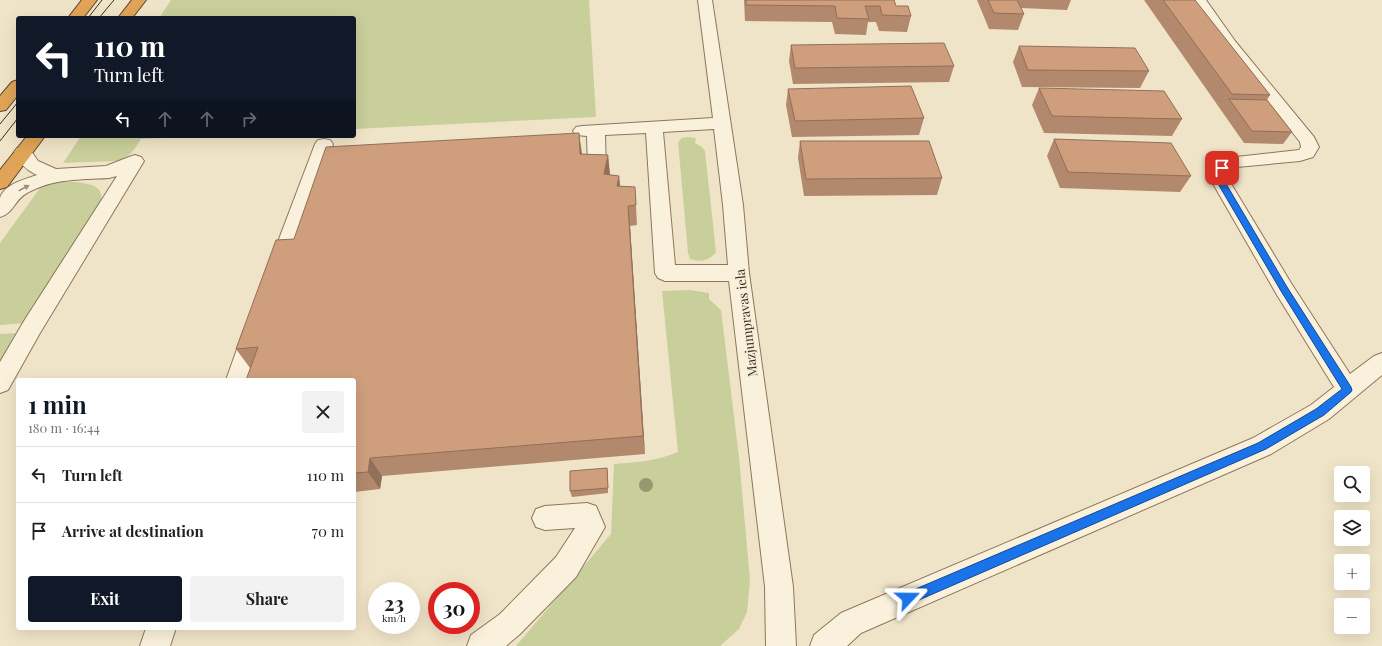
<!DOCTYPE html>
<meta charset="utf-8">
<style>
body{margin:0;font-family:"Playfair Display",serif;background:#f2f2f2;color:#202124;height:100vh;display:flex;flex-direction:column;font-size:15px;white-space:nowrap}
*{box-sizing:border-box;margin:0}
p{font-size:13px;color:#757577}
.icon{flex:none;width:22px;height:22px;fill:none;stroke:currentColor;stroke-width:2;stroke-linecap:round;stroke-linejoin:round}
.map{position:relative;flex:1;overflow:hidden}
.side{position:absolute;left:16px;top:378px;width:340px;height:252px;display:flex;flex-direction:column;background:#fff;border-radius:4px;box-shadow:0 4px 16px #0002}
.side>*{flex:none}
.top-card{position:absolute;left:16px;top:16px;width:340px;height:122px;border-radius:4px;box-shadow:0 4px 16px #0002;background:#111827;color:#fff;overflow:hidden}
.fabs{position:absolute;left:1334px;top:466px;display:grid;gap:8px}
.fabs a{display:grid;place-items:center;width:36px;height:36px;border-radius:4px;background:#fff;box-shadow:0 4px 16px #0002;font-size:20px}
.speed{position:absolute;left:368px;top:582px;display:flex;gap:8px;font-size:20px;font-weight:700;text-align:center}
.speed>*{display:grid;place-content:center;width:52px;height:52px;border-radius:50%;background:#fff;box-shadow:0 4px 16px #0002;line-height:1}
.speed small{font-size:10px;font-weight:400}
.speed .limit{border:6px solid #d22;background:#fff;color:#111}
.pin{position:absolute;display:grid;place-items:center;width:34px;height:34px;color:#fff;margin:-17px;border-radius:8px;box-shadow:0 2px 6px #0006}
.me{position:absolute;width:44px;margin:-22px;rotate:67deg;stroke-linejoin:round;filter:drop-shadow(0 0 3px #0008)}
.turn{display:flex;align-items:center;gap:14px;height:84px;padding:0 12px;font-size:18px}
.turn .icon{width:52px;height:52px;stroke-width:2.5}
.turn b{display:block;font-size:28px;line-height:34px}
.lanes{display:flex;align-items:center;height:38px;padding:0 12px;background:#0003;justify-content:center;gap:20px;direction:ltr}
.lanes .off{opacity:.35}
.round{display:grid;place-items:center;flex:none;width:42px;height:42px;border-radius:4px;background:#f2f2f2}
.headline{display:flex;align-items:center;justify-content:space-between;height:68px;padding:0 12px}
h1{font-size:24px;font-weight:700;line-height:30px;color:#111827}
.button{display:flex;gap:8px;margin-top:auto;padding:8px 12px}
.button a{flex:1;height:46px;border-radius:4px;background:#111827;color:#fff;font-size:16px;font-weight:700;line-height:46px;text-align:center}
.button a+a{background:#f2f2f2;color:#202124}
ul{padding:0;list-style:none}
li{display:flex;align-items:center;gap:12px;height:56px;padding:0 12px;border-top:1px solid #e0e0e0}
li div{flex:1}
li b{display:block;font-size:15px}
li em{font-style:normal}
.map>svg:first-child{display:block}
</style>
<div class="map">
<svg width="1382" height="646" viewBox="0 0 1382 646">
<rect width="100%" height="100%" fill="#f0e4c8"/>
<path fill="#c9cf9b" d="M171,0H589L596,117L354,129V18H159Z
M81,136H210L141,139C134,150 130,157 117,161L63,163Z
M687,137L696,138L695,143L702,147L705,151L716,252C710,260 701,263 690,259L688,253L678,142L682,138Z
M75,182C92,184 106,186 100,206L28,323L0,325V243L40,188C49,181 64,182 75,182Z
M690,290L709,293V299L721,310L739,457L750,580L747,612L739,629L720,646H516L611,534L614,464C638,462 656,461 678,452L662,291Z
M22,333L0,369V334Z"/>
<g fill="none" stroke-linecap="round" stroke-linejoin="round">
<g stroke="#8d765c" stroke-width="2">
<path id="minor" d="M698,0H712L743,205L749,273L793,587L796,646H766L765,587L729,281H665L658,278L655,273L646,133L605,135L606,171L603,175L597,177L591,175L588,171L587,136L576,135L573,131L576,127L582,126L713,118ZM714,129L723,205L728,265H675L663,132Z
M1192,0H1206L1235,41L1314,137L1319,147L1313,157L1300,161L1237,167C1229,172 1228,173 1230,182L1291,283L1350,374L1374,356L1382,353V375L1329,419L1271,454L861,633L847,646H810L814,635L841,613L1253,438L1311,405L1334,387L1277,295L1212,182L1210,175L1216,164L1227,158L1299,150L1301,147L1300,142L1225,47Z
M324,139L330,140L333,144L288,268L285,273L278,275L271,273L268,268L315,144L318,140Z
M23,146L29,148L38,161L56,169L106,166L129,157L135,155L141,157L144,161L40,333L8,390L0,393V362L24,321L117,176L109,178C79,180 54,178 27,193C15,199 13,214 0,217C0,212 0,204 0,198C4,184 26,179 37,175C26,170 19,163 14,152L17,148Z
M254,323L262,326L265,332L250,380H226L243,332L246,326Z
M587,503L596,506L605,527L576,577L520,634L506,646H467L471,635L500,614L556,557L575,528L545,530L536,527L532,518L536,509L545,506Z
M146,628H176L170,646H140Z"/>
</g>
<g stroke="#5b4430" stroke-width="2">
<path id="highway" d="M82,0H97L83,18H68Z
M132,0H146L132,18H118Z
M18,80V95L6,110L0,111V96L12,82Z
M27,136H45L7,187L0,189V170Z"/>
</g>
<use href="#minor" fill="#faf1dc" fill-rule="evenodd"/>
<use href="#highway" fill="#e0a458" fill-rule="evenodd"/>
<path stroke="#3d2e20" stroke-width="1" d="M88,18L102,0
M99,18L114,0
M0,124L18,102
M0,141L18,118"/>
</g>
<circle fill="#96986f" cx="646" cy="485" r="7"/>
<path fill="#b2896c" d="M744,0H894L896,6L911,16L907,32L879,31L876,22H868L866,35L835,34L832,22L745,21Z
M977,0H1071L1067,10L1021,8L1024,14L1018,30L989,29Z
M1144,0H1195L1270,95L1267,100L1292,132L1283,144L1244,143Z
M791,45L954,66L949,82L793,84L789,61Z
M1019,46L1149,71L1140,88L1022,87L1013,62Z
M1039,88L1182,119L1172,136L1044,133L1032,105Z
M788,89L924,118L919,135L792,137L786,105Z
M1054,139L1191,176L1180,192L1060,188L1047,156Z
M800,141L942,178L937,195L804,196L798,158Z
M582,154L608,155L610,175L619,176L620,186L635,187L637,225L630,226L645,454L382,476L380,489L354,492V380L250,368L236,349L294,239Z
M608,473V493L572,497L570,491Z"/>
<path fill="#916f58" d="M579,133L582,154L583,175L580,154Z
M608,155L610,176L604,174Z
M619,176L621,197L617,186Z
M628,206L630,226L645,454L643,436Z
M370,458L382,476L380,489L368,472Z
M607,468L608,473V493V488Z"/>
<path fill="#cf9f7d" stroke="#916f58" d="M746,0H894L896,6H908L911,16L882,15L880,6H865L869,19L837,18L835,6L746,5Z
M988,0H1017L1024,14L994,13Z
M1163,0H1195L1270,95L1232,94Z
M944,43L954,66L795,68L791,45Z
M1019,46L1135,48L1149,71L1028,70Z
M911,86L924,118L795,121L788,89Z
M1039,88L1164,91L1182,119L1052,116Z
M1229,99L1267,100L1292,132L1252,131Z
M579,133L580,154L608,155L604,174L619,176L617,186L635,187L636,205L628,206L643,436L370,458L368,472L354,473V380H246L258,347L236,349L276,240L294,239L326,147Z
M1054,139L1171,143L1191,176L1068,172Z
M800,141H929L942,178L806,179Z
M607,468L608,488L570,491V471Z"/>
<defs><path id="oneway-solid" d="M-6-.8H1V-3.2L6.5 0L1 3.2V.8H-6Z"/></defs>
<use fill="#9c907e" href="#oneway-solid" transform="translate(24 188) rotate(-28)"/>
<path fill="#1a73e8" stroke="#114b97" d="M1222,165L1226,168L1223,175L1225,182L1287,287L1351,387L1352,390L1351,392L1324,415L1266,449L912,603L908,604L904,603L902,598L904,594L1258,443L1316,409L1342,389L1281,291L1217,182L1216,175L1220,166Z"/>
<g text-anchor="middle" stroke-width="3" stroke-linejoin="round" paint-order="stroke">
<g font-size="13" fill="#3d2e20" stroke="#f7eed8">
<text transform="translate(746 323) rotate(-97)" y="5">Mazjumpravas iela</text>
</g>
</g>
</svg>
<div class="fabs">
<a><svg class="icon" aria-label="search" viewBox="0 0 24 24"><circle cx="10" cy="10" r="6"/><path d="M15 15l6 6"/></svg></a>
<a><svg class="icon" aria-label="layers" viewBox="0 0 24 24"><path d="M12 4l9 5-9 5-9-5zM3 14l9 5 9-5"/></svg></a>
<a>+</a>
<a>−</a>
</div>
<div class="speed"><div>23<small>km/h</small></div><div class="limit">30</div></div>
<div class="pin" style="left:1222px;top:168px;background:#d93025"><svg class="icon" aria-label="arrive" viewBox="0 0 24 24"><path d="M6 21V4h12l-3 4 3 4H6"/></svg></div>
<svg class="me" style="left:908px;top:598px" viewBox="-20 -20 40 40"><path d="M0-17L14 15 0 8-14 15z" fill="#1a73e8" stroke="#fff" stroke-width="4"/></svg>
<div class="top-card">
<div class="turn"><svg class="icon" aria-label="left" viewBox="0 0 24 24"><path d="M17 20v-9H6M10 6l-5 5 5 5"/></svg><div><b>110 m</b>Turn left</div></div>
<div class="lanes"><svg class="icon" aria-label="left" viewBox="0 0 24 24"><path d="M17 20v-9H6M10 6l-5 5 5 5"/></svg><svg class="icon off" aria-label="ahead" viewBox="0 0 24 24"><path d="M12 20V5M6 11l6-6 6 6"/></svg><svg class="icon off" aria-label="ahead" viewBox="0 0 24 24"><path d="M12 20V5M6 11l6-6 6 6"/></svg><svg class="icon off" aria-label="right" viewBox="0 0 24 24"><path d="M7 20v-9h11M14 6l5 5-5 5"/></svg></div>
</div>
<section class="side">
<div class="headline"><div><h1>1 min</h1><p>180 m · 16:44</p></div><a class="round"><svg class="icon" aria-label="close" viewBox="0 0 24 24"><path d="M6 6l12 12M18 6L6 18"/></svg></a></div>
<ul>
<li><svg class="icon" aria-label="left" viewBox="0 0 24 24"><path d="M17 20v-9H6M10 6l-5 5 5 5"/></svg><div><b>Turn left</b></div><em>110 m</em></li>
<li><svg class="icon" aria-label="arrive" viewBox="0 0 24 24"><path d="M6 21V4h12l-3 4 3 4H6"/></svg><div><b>Arrive at destination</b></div><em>70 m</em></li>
</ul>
<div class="button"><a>Exit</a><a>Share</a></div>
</section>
</div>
